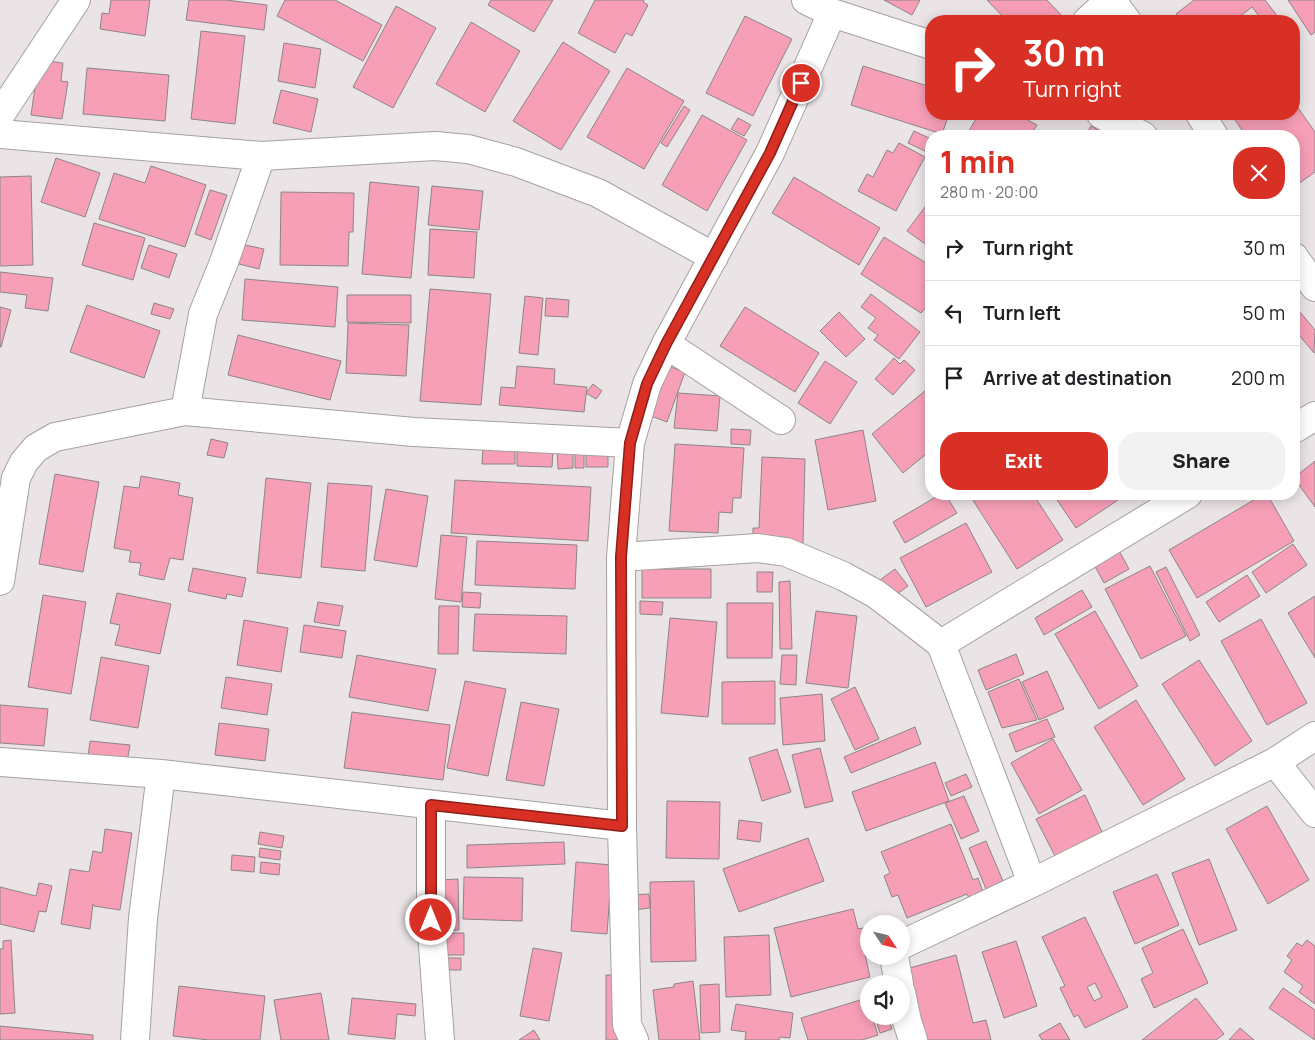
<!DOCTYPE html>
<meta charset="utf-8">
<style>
body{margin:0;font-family:Manrope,sans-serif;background:#f2f2f2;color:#202124;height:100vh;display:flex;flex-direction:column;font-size:19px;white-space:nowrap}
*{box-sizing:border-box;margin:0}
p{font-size:16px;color:#757577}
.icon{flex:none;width:28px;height:28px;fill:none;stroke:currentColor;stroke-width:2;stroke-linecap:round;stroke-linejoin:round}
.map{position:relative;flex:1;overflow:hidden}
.sheet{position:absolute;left:925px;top:130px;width:375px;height:370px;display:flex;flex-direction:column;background:#fff;border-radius:20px;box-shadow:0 2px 12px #0003}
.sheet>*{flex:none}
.guide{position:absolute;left:925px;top:15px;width:375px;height:105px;border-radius:20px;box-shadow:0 2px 12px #0003;background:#d93025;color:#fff;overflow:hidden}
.needle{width:32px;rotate:125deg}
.controls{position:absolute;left:860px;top:915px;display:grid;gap:10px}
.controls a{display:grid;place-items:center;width:50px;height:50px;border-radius:50%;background:#fff;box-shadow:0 2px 12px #0003;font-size:25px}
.pin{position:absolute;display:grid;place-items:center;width:42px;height:42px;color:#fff;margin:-21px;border:2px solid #fff;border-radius:50%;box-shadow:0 1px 5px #0007}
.me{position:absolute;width:55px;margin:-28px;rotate:0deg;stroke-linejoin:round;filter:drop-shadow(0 0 4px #0008)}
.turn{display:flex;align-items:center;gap:18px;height:105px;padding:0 15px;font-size:22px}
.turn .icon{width:65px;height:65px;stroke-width:2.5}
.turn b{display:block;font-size:35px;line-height:42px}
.round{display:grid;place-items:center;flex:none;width:52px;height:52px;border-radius:20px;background:#f2f2f2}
.head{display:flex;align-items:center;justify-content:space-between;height:85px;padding:0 15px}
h1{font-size:30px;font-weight:800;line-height:38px;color:#d93025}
.button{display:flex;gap:10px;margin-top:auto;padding:10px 15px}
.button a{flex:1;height:58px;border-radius:20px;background:#d93025;color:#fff;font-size:20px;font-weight:800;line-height:58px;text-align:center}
.button a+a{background:#f2f2f2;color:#202124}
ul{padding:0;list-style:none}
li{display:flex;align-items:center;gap:15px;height:65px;padding:0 15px;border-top:1px solid #e0e0e0}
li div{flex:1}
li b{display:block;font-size:19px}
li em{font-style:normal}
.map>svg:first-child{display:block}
</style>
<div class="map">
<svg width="1315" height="1040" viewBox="0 0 1315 1040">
<rect width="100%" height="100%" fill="#ebe4e6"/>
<path fill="#f79fb7" stroke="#8b8587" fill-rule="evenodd" d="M111,0H150L145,36L100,29L102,13L109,14Z
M189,0H226L267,5L264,30L186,20Z
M285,0H335L382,25L363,61L277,16Z
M491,0H553L534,32L488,5Z
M595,0H644L643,2L648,5L632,36L626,33L615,53L578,33Z
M884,0H920L912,15Z
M987,0H1047L1064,18L1061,21H1007Z
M1194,0H1265L1281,21H1263L1252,7L1234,21H1182L1176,14Z
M1288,0H1315V32L1311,35Z
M396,6L436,28L393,108L353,87Z
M745,16L792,39L753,116L706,93Z
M471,22L520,51L485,112L436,84Z
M201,31L245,36L235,124L191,119Z
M563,42L610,71L561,150L513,121Z
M284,43L321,49L315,88L278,81Z
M39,60L63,63L61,81L68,82L62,119L31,115Z
M863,66L931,87V114H949L942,134L851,105Z
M87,68L169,75L165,121L83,114Z
M627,68L684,101L644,169L587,137Z
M281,90L318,99L311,132L273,123Z
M1294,102L1315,132V172L1294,187V136H1246L1231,114H1294Z
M684,106L690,110L667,147L661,143Z
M979,114H1016L1037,125L1030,136H971L967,134Z
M702,115L747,140L707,211L662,185Z
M738,118L751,125L744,136L731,129Z
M1091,126L1108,136H1085Z
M914,131L931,139V154L908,143Z
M899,143L925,157L896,211L858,191L867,174L873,177L887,150L893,153Z
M56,158L100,173L85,217L41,202Z
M151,166L206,185L185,247L99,219L114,173L145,183Z
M31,176L33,265L0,266V177Z
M794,177L880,228L859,265L772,213Z
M370,182L419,187L411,278L362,274Z
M432,186L483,191L479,230L428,225Z
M210,190L227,195L211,240L195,234Z
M281,192L354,193L353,232H349L348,266L280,265Z
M931,199V248L907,231Z
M94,223L145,238L133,280L82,265Z
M430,229L477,232L474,278L428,275Z
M884,237L931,266V302L921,313L861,274Z
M240,244L264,249L259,269L235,263Z
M149,245L177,254L169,278L141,268Z
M0,272L53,278L48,311L25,308L27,295L0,292Z
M245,279L338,287L335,327L242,320Z
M430,289L491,294L481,405L420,401Z
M871,294L920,332L899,359L874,340L878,335L868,328L876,318L861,307Z
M347,295H411V323L347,322Z
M525,296L543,298L538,355L519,353Z
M546,298L569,300L568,317L545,316Z
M154,303L174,309L170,319L151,314Z
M87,305L160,331L144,378L70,352Z
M1294,305L1315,330L1314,353L1294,329Z
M0,307L11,310L1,347H0Z
M745,307L819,353L795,392L720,346Z
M839,312L865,339L846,357L820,331Z
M348,323L409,325L406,376L346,373Z
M238,335L341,361L330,400L228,375Z
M894,358L900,364L904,360L915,370L893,395L875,379Z
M825,361L857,382L830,424L798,403Z
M517,366L555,369L554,384L587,387L584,412L499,405L501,387L515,388Z
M668,366L685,372L667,422L651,416Z
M593,384L602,391L596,399L586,393Z
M931,386V450L903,473L872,434Z
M678,393L720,396L717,431L674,428Z
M731,429L751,430L750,445L731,444Z
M863,430L876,501L828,510L815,440Z
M211,439L228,443L224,458L207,455Z
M675,444L744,448L741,498H733L732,513L719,512L718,533L669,531Z
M586,445H608V467H586Z
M483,449L515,450V464H482Z
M517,450L553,451L552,467L517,466Z
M557,450H573V468L558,469Z
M575,454H584V468H575Z
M762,457L805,459L803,543L753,542V528H759Z
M1315,461V507L1294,478Z
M55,474L99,482L83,572L39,564Z
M141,476L180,483L178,495L193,498L183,560L170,558L164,580L139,575L141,563L129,562L131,551L114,548L124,486L139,488Z
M266,478L311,483L301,578L257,573Z
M455,480L591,487L588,541L451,533Z
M328,483L372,486L365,571L321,567Z
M386,489L428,496L417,567L374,560Z
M941,494H945L957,513L905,543L893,522Z
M969,494H1033L1063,540L1017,569Z
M1053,494H1119L1121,498L1076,528Z
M1264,494H1267L1294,541L1197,598L1169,550Z
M966,523L992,572L926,607L900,558Z
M441,535L467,537L461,602L435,599Z
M477,541L577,545L575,589L475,585Z
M1293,544L1307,565L1266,593L1252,572Z
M1117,547L1129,569L1104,583L1092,561Z
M1150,566L1186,636L1141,659L1105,589Z
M1166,567L1200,635L1190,641L1156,572Z
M193,568L246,578L242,597L227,594L226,599L188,591Z
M642,569H711V598H642Z
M895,569L908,586L893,597L880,580Z
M757,572H773L772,592H757Z
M1247,575L1260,596L1219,622L1206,602Z
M790,581L792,649H780L779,582Z
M1082,590L1092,607L1044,635L1035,618Z
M463,592L481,593L480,608L462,607Z
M117,593L171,604L160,654L115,645L120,625L110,623Z
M43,595L86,602L71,694L28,687Z
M1315,596V658L1288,613Z
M640,601L663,602L662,615L640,614Z
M318,602L343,606L339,626L314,622Z
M727,603H773L772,658H727Z
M439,606H459L458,654H438Z
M816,611L857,616L848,688L806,683Z
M1095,611L1138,686L1099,709L1055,634Z
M475,614L567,616L566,654L473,651Z
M670,618L717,622L708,717L661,713Z
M1261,619L1307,703L1267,725L1221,641Z
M244,620L288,628L281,672L237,665Z
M304,625L346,631L342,658L300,652Z
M1016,654L1024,674L986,690L978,670Z
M357,655L436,669L428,711L349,697Z
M782,655H797L796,685L780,684Z
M101,657L149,666L138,728L90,720Z
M1199,660L1252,741L1215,766L1162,684Z
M1047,671L1064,709L1039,720L1022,682Z
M226,677L272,684L267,715L221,708Z
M1019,679L1037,720L1002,728L988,692Z
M465,681L506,689L488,776L447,768Z
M775,681V724H722V682Z
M855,687L879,739L855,750L831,699Z
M822,694L825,741L783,745L780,698Z
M1136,700L1185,779L1143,805L1094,727Z
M521,702L559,709L544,786L506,780Z
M0,705L48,709L44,746L0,743Z
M352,712L450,725L443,780L344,768Z
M1047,719L1055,737L1016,752L1009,734Z
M219,723L269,729L265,761L215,755Z
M915,727L921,744L851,773L844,757Z
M1053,739L1082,790L1039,814L1011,763Z
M90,741L130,745L127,762L88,758Z
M820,748L833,801L805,808L792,755Z
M777,749L791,792L762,801L749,758Z
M935,762L949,801L866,831L852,792Z
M966,774L972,787L951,796L945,783Z
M1085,795L1102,832L1055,856L1036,819Z
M964,796L979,831L961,839L945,803Z
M667,801L720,802L719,859L666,858Z
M1267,806L1309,880L1268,904L1226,829Z
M739,820L762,823L760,842L737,839Z
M951,824L973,880L978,878L983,892L969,898L967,894L907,918L898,895L892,897L884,876L890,873L881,852Z
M105,829L132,833L120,910L94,906L93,904L90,929L61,924L70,869L89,872L93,851L102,853Z
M260,832L284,836L282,848L258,844Z
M808,838L824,881L739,912L723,869Z
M986,841L1003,881L986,889L969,848Z
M564,842L565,864L467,868V845Z
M260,848L281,851L280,860L259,857Z
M232,855L255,857L254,872L231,870Z
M1209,859L1237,930L1199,945L1172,873Z
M261,862L280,864L279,875L260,873Z
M576,862L612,865L607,934L571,931Z
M1157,874L1179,925L1135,944L1113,892Z
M464,877L523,878L522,921L463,919Z
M458,879L459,930L439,931V880Z
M694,881L696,961L651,962L650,882Z
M39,883L52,886L46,912L39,911L34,932L0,924V887L36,896Z
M649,894L650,908L634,910L633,895Z
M853,909L858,929L868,927L869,930V949L864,950L870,977L791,997L774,928Z
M1085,917L1128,1007L1085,1028L1078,1015L1074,1017L1060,988L1065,986L1042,937ZM1095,983L1102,997L1094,1001L1087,987Z
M1183,929L1208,983L1154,1008L1141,979L1153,973L1142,948Z
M440,933H464V955H440Z
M769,935L771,995L726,997L724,937Z
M11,940L15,1013L0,1014V949H3V941Z
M1307,940L1315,946V1004L1299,992L1303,986L1284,972L1292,960L1287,956L1297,943L1302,946Z
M1016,941L1037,1006L1004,1018L982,952Z
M533,948L562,953L549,1021L520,1016Z
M956,955L973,1023L986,1020L991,1040H925L906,969Z
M443,958H461V970H443Z
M606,975H620V1040H606Z
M693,981L700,1040H659L653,990L674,987V984Z
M719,984L720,1032L701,1033L700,985Z
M179,986L265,996L260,1040H209L173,1036Z
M1283,988L1315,1010V1040L1269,1008Z
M321,993L329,1040H281L274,1000Z
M352,998L416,1004L415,1016L397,1014L395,1039L348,1034Z
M867,998L869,1016H872L878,1035L862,1040H808L801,1018Z
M1196,998L1224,1034L1216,1040H1142Z
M736,1004L793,1013L790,1038L780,1037L779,1040H745L746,1032L731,1030Z
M875,1016H888L892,1029L880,1033Z
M1060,1023L1070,1040H1042L1039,1035Z
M0,1026L93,1035V1040H0Z
M1240,1028L1254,1040H1229Z
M534,1030L540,1040H519Z"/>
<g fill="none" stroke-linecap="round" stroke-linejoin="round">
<g stroke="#a6a0a1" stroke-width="30">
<path id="minor" d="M806,0L832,13L931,45
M1111,0L1127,21
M1087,21L1110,0
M1101,114L1143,136
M1200,114L1214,136
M0,115L76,0
M0,134L261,156L435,146L468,149L516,162L598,193L714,257
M1294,257L1315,287
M666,344L781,420
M185,411L203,314L224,262L261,156
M1294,429L1315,416
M621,557L758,548L786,552L843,576L876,594L941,644L1032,883
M0,581L16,478L24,462L36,448L55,437L185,411L414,432L630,443
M941,644L1188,494
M0,762L161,774L622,826
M1275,762L1315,813
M431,805V920L440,1040
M901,945L1032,883L1275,762L1315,736
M894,956L899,984
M901,992L907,1021L913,1040
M135,1040L143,918L161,774
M634,1040L627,1025L622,826L621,557L630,443L647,384L666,344L770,153L832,13"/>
</g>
<use href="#minor" stroke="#fff" stroke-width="28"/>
</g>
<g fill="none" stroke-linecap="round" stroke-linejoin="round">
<g stroke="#8d1f18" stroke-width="12">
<path id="route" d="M431,920V805L622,826L621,557L630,443L647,384L666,344L770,153L801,83"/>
</g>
<use href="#route" stroke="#d93025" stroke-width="9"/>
</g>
</svg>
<div class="controls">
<a><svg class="needle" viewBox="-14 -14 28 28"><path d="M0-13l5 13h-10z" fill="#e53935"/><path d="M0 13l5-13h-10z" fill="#757577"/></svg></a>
<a><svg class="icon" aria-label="sound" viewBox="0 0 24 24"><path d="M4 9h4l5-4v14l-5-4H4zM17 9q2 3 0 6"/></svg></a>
</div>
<div class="pin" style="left:801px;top:83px;background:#d93025"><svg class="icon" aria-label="arrive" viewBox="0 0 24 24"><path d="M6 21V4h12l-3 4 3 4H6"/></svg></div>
<svg class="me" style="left:431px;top:920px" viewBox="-20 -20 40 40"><circle r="17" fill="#d93025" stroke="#fff" stroke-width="3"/><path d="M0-11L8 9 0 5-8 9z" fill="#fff"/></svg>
<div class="guide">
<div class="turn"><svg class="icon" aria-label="right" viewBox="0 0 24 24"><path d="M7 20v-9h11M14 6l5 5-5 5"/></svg><div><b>30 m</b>Turn right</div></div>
</div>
<section class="sheet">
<div class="head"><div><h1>1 min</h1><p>280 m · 20:00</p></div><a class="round" style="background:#d93025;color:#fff"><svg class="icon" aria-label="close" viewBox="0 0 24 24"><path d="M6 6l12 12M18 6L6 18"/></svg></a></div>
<ul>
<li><svg class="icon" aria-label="right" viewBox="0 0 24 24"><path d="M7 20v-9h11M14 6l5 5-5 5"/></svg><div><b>Turn right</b></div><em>30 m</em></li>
<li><svg class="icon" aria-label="left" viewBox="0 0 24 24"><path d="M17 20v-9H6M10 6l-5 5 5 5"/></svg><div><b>Turn left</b></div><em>50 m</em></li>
<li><svg class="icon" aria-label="arrive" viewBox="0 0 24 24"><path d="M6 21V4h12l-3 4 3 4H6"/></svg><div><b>Arrive at destination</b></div><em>200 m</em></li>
</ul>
<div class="button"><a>Exit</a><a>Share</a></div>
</section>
</div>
